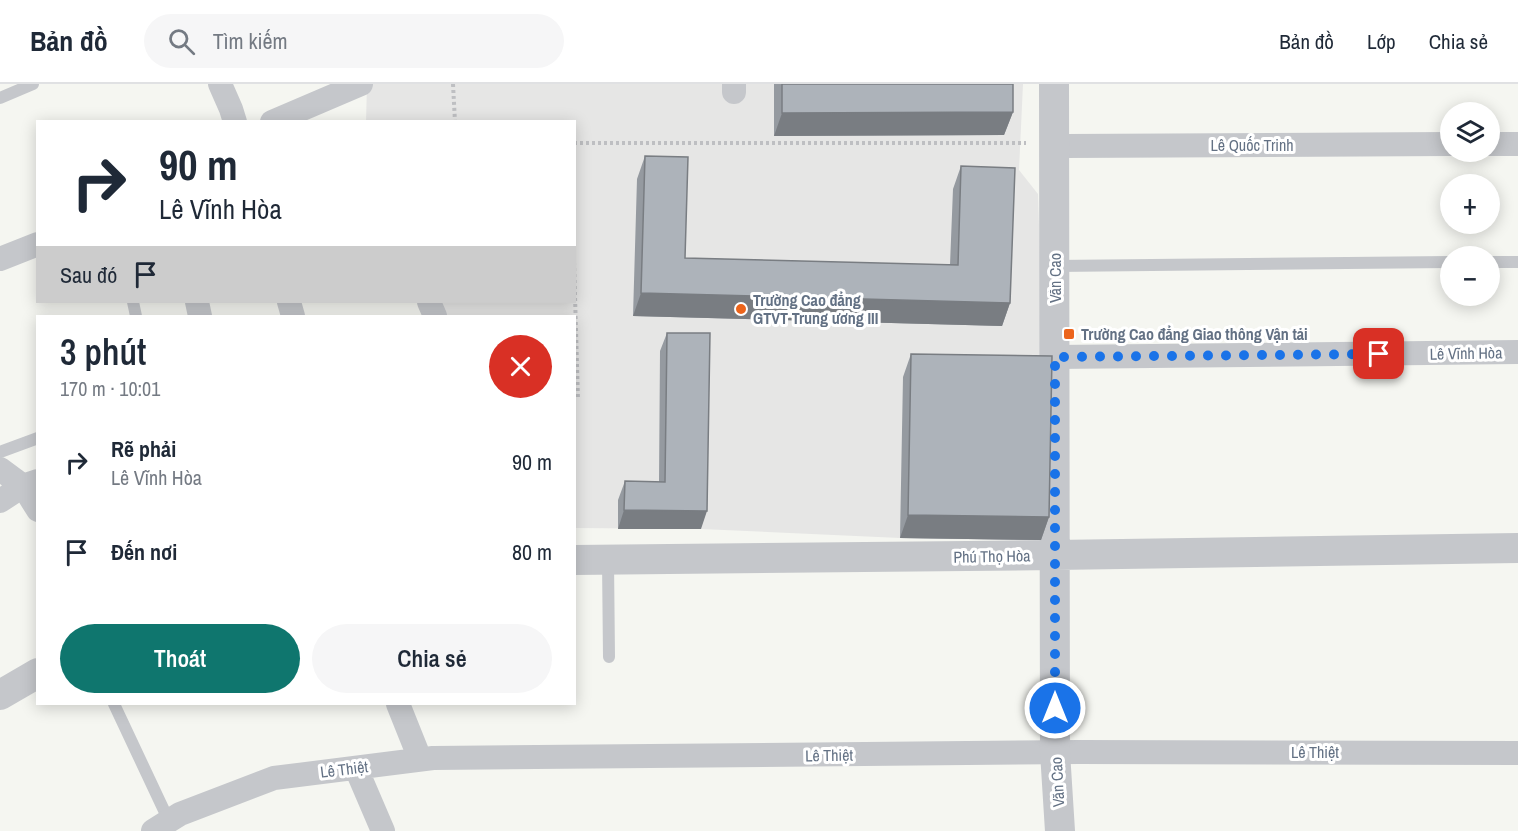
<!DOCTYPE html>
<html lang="vi">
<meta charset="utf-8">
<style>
body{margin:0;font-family:"Archivo Narrow",sans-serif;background:#f6f6f7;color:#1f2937;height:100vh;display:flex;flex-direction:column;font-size:22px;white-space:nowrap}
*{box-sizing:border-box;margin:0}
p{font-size:20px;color:#747a83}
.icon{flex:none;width:33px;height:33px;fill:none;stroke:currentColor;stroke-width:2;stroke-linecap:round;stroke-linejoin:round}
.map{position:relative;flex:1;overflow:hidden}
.sheet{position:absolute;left:36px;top:231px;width:540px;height:390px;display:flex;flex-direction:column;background:#fff;border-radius:0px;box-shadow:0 3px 15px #0003}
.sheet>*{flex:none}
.hud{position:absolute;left:36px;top:36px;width:540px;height:183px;border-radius:0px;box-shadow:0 3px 15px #0003;background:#fff;color:#1f2937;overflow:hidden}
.buttons{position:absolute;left:1440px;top:18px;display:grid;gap:12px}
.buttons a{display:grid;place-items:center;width:60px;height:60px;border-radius:50%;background:#fff;box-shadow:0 3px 15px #0003;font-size:30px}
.pin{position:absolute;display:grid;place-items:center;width:51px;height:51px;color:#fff;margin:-26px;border-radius:12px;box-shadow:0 3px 9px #0006}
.me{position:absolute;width:66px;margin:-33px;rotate:0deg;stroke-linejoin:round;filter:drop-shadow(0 0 4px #0008)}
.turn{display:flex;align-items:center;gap:21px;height:126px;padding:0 24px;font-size:27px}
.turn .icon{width:78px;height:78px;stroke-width:2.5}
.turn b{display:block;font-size:42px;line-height:51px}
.then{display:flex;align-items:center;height:57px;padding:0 24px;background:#0003;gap:12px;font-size:22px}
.round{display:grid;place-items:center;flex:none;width:63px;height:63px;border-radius:32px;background:#f6f6f7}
.head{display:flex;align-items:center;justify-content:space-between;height:102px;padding:0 24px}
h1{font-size:36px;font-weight:600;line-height:45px}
.primary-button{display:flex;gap:12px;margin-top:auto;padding:12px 24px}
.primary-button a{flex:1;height:69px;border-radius:36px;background:#0f766e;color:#fff;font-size:24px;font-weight:600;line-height:69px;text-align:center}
.primary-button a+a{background:#f6f6f7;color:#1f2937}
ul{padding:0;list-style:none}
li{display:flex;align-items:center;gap:18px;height:90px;padding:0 24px}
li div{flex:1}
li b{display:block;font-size:22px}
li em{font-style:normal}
header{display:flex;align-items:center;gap:36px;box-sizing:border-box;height:84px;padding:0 30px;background:#fff;border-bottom:2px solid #e0e1e3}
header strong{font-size:28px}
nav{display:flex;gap:33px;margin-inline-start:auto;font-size:21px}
.search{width:420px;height:54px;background:#f6f6f7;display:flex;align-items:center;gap:15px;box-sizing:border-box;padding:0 21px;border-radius:33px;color:#747a83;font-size:22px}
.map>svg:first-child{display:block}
</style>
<header>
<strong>Bản đồ</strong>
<div class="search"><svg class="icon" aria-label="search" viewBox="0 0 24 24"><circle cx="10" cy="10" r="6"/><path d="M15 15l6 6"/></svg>Tìm kiếm</div>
<nav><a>Bản đồ</a><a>Lớp</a><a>Chia sẻ</a></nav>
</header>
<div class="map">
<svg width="1518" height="747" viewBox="0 0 1518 747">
<rect width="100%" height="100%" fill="#f5f6f1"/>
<path fill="#e6e6e5" d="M367,0H1023L1019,86L1038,110L1044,295L1041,457L900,454L701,445L575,444L574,232H442L437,218H574V38H366Z"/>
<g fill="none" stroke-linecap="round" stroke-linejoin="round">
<path stroke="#bebfc2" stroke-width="4" stroke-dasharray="3 3" stroke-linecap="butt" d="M453,0L455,38
M574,59H1026
M574,178L578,315"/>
<path stroke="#c5c7cb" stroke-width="12" d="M0,14L33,0
M1490,178H1518
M1055,182L1450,178
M133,218L136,232
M0,368L38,354
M608,477L609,573
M114,620L169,737"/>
<path stroke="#c5c7cb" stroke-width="24" d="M220,0L231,25L235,38
M734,8V0
M272,38L361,0
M1054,59L1065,62L1450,60
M1490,60H1518
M0,175L38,160
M197,218L200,232
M289,218L293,232
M429,218L435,232
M1055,273L1518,268
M0,385L23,402L38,426
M0,417L23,402L38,397
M398,620L420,675
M356,684L383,747
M153,747L180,730L274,694L433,674L1079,668L1518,669"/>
<path stroke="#c5c7cb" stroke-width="30" d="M1054,0L1055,668L1060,747
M574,476L1055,471L1518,464
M0,611L38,589"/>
</g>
<path fill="#959aa0" d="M774,0H1013V28L1004,51L774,52Z
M645,72L685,174L950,181L953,105L961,82L1010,219L1002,242L633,232L637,95Z
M667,249L701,445H618V416L625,397L659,398L660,267Z
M911,270L1049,433L1041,456L900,454L903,293Z"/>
<path fill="#797d82" d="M1013,28L1004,51L774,52L782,29Z
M641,209L1010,219L1002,242L633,232Z
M624,426L707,427L701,445H618Z
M908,431L1049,433L1041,456L900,454Z"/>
<path fill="#adb3ba" stroke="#797d82" stroke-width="1.5" d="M782,0H1013V28L782,29Z
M645,72L688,73L685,174L958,181L961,82L1015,84L1010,219L641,209Z
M667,249H710L707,427L624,426L625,397L665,398Z
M911,270L1052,272L1049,433L908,431Z"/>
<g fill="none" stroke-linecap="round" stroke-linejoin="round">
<path stroke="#1a73e8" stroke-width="10" stroke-dasharray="0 18" d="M1055,624V273L1379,270"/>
</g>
<g fill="#ec641b" stroke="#fff" stroke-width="2">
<circle cx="741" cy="225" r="6"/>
<rect x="1063" y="244" width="12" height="12" rx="3"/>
</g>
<g text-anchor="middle" stroke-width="6" stroke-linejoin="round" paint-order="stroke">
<g font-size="16" fill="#637184" stroke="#fff">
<text x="1252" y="67">Lê Quốc Trinh</text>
<text transform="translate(1055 194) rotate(-90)" y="6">Văn Cao</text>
<text transform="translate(1466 269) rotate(-1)" y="6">Lê Vĩnh Hòa</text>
<text transform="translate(992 472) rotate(-1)" y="6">Phú Thọ Hòa</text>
<text x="1315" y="674">Lê Thiệt</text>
<text transform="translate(829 671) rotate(-1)" y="6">Lê Thiệt</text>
<text transform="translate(344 685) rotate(-7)" y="6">Lê Thiệt</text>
<text transform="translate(1057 698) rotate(-93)" y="6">Văn Cao</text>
</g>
<g font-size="16" font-weight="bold" fill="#637184" stroke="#fff" text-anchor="start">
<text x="753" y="222">Trường Cao đẳng<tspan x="753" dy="18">GTVT Trung ương III</tspan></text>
<text x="1081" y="256">Trường Cao đẳng Giao thông Vận tải</text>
</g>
</g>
</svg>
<div class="buttons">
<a><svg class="icon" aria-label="layers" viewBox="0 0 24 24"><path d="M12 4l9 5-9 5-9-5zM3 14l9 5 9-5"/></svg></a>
<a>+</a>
<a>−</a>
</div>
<div class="pin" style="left:1379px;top:270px;background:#d93025"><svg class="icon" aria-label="arrive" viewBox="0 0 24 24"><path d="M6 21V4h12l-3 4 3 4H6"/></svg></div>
<svg class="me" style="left:1055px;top:624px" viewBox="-20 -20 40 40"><circle r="17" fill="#1a73e8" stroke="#fff" stroke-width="3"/><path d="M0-11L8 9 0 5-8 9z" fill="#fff"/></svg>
<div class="hud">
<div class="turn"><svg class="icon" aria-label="right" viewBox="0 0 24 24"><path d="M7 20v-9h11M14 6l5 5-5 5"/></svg><div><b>90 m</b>Lê Vĩnh Hòa</div></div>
<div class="then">Sau đó<svg class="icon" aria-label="arrive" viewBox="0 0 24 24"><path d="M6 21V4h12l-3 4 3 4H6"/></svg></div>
</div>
<section class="sheet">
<div class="head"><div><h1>3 phút</h1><p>170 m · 10:01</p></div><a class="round" style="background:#d93025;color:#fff"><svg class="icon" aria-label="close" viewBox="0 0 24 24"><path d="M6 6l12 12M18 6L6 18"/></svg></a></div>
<ul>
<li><svg class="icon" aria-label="right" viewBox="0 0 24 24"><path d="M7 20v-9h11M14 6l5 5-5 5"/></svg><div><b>Rẽ phải</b><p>Lê Vĩnh Hòa</p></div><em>90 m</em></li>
<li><svg class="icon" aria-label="arrive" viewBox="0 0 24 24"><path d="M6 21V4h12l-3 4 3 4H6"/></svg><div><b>Đến nơi</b></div><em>80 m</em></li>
</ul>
<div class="primary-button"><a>Thoát</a><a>Chia sẻ</a></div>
</section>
</div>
